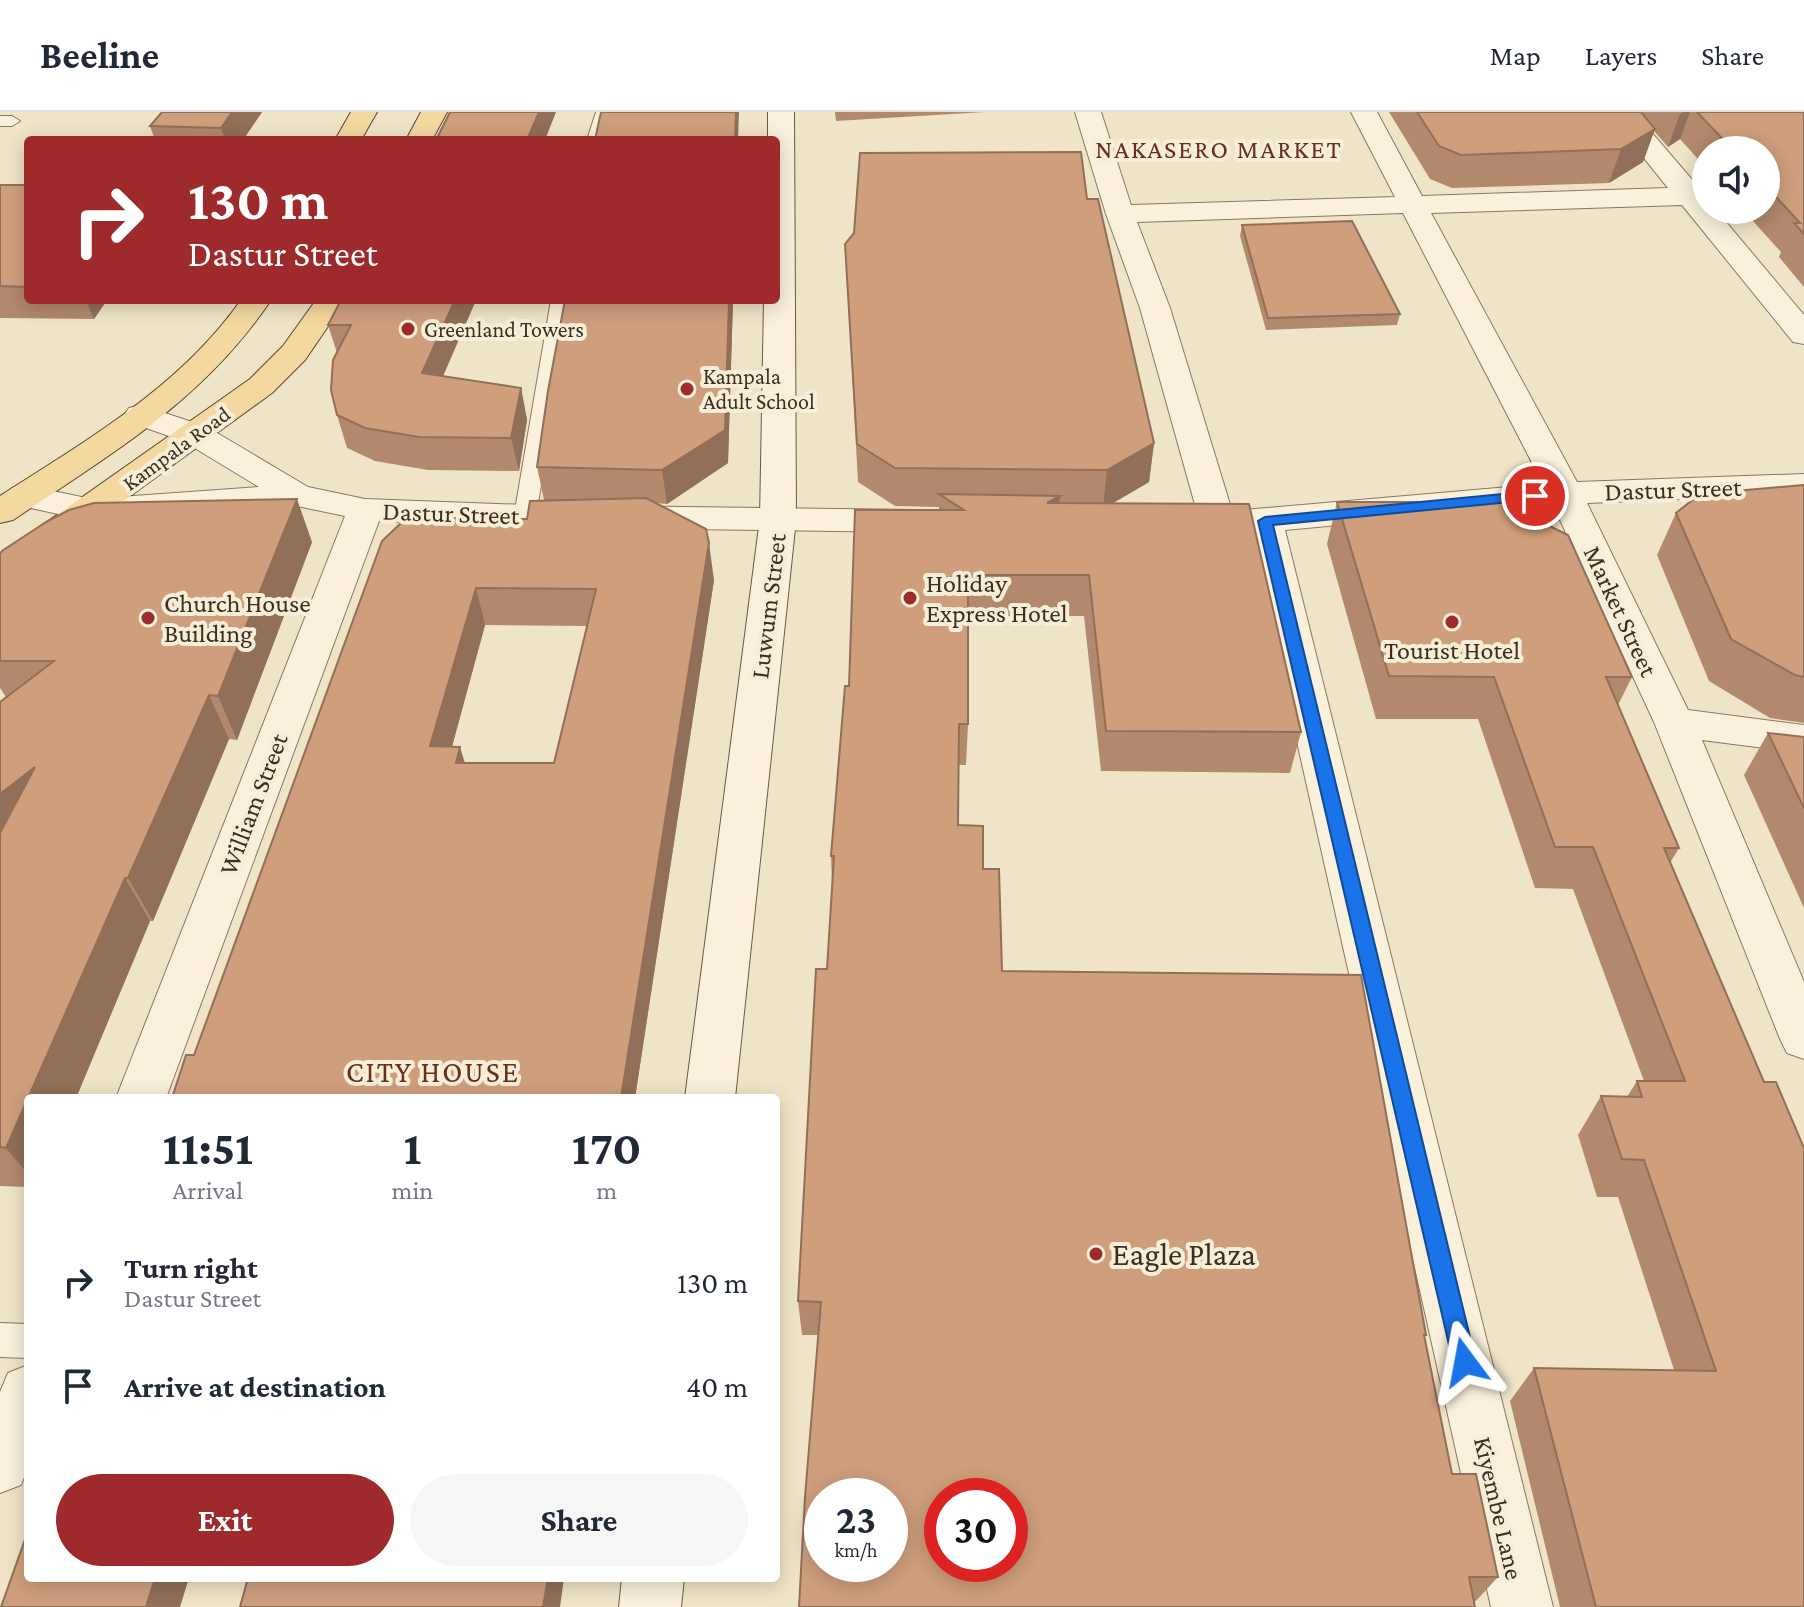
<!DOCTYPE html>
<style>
body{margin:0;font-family:"Crimson Pro",serif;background:#f6f6f7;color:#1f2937;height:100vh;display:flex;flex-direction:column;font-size:30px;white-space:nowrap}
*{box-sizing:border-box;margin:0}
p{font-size:26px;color:#747a83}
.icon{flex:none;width:44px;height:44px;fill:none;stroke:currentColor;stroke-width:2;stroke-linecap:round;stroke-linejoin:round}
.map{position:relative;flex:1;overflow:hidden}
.sheet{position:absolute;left:24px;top:982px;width:756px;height:488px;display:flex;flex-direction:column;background:#fff;border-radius:8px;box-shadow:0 4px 20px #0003}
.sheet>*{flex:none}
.guide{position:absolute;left:24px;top:24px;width:756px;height:168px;border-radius:8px;box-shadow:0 4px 20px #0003;background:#9e2a2b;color:#fff;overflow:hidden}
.tools{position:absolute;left:1692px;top:24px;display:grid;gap:16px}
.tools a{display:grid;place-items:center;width:88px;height:88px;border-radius:50%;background:#fff;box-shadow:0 4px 20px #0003;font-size:40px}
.speed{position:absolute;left:804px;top:1366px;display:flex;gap:16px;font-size:40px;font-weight:700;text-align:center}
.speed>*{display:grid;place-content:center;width:104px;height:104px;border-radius:50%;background:#fff;box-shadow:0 4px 20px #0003;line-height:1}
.speed small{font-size:20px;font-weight:400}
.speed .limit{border:12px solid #d22;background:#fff;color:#111}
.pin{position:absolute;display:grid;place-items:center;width:68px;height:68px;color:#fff;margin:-34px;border:4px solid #fff;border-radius:50%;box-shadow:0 2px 8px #0007}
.me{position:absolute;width:88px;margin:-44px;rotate:347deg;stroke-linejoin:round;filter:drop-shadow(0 0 6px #0008)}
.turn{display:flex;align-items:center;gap:28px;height:168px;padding:0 32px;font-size:36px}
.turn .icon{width:104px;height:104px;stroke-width:2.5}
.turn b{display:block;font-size:56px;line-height:68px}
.eta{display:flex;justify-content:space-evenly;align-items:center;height:136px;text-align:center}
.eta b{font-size:48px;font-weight:700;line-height:56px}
.action{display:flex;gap:16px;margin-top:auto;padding:16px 32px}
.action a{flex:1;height:92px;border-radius:48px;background:#9e2a2b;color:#fff;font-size:32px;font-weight:700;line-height:92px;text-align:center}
.action a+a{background:#f6f6f7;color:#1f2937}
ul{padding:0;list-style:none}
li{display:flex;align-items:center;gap:24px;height:104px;padding:0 32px}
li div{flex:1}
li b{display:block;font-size:30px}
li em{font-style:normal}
header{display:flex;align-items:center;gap:48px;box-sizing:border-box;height:112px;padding:0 40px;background:#fff;border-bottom:2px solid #e0e1e3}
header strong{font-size:38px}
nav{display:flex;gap:44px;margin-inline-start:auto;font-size:28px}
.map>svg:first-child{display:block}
</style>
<header>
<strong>Beeline</strong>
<nav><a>Map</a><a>Layers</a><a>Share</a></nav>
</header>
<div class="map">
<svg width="1804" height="1495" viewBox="0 0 1804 1495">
<rect width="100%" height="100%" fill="#f0e4c8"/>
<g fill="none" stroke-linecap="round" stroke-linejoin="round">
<g stroke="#8d765c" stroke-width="2">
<path id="lane" d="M596,0H612L603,28H587Z
M0,4H12L20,9L12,14H0Z
M551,188H571L536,404L533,409H517L514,404Z
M0,1211L28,1212V1246L0,1245Z"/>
</g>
<g stroke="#8d765c" stroke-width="2">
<path id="street" d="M1075,0H1101L1131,93L1395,85L1351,0H1377L1422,84L1668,76L1607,0H1634L1701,78L1706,86V98H1716L1804,203V232L1793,230L1682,93L1431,101L1577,370L1804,362V382L1587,391L1688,598L1804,613V641L1702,628L1804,870V947L1787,941L1780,927L1654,610L1553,393L1285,418L1553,1495H1491L1250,420L1218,423L1179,419L1174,411L1179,403L1197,400L1140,196L1106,102ZM1403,101L1543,372L1232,399L1170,196L1137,110Z
M141,293L207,315L308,375L365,387L525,393L915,398L928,401L933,409L928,417L915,420L525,415L379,409L166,986H116L345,404L297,394L91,409L12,392L6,384L12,376L24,373L91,387L259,375L183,329L129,310L124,303L129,296Z
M28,1253V1355L21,1373L0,1381V1280L8,1261Z"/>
</g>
<g stroke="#6f573f" stroke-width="2">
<path id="secondary" d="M768,0H794L796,407L735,986H685L760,407L764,188H776V28H768Z
M622,1466H684L681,1495H619Z"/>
</g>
<g stroke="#5b4430" stroke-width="2">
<path id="primary" d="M351,0H377L361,28H335Z
M421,0H447L432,28H406Z
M241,188H271C203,289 112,341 13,408L0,411V384C87,328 180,275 241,188Z
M316,188H346L305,248L272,281L13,469L0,473V443L250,267L283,234Z"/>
</g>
<use href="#lane" fill="#faf1dc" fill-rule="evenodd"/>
<use href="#street" fill="#faf1dc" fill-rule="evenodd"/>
<use href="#secondary" fill="#faf1dc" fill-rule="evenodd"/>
<use href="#primary" fill="#f3d9a0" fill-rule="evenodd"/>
</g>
<path fill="#b2896c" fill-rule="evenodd" d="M162,0H262L243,28H155L150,14Z
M835,0H985L836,9Z
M1389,0H1804V175L1779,145L1781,140L1743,98H1766V38H1706V56L1680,27L1668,35L1654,19L1643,50L1609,71L1452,76L1430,67Z
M0,73H28V188H107L94,207L0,206Z
M1087,87L1154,331L1149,370L1113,391L1301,620L1290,661L1101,659L1084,504H968V612L966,653H958V713L983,757L1002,859L1426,1223L1424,1227L1452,1362L1498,1465L1474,1491L818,1223H802L798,1189L827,857L832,771L831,744L849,574L939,398V395L895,394L858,370L845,132Z
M1242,113L1400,202L1397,213L1266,218L1240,124Z
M476,188L443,264L521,276L527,308L519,359L428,358L375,349L347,336L337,303V241L328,213Z
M565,188H733L728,351L667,392L655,391L714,468L635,986L194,943L382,429L527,407L560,388H544L537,355ZM485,513L587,514L554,651H465L452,635Z
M1804,373V611L1770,606L1709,569L1657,443L1676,401Z
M1337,390L1632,565L1618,593L1679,736L1670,751L1804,1495H1560L1510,1289L1534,1256L1674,1258L1618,1085H1597L1578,1023L1601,984L1627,985L1637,969H1644L1573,777L1535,776L1478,607H1376L1327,432Z
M312,430L237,628L229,627L153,809H150L76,986H28V1075L0,1074V590L6,585L0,576V442Z
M1768,621L1804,625V796L1744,663Z"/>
<path fill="#916f58" d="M232,0H262L243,28H225L221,16Z
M539,0H556L545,28H527Z
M736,0H739L738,28H735Z
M1683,0H1690L1680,27L1668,35L1680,2Z
M1655,17L1643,50L1609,71L1621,37Z
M86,188H107L94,207Z
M455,188H476L430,294L422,261Z
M729,188H733L728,351L667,392L662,358Z
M521,276L527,308L519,359L511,326Z
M1154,331L1149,370L1103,397L1107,358Z
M1060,384L1056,424L1047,391Z
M297,387L312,430L237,628L218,584Z
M709,431L714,468L635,986H621Z
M476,476L485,513L442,671L430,634Z
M209,583L229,627L153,809L128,766Z
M460,635L471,671L456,651Z
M35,655L0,748V682Z
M125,766L150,809L76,986H28V1062L6,1036Z
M155,1466H189L180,1495H146Z
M548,1466H564L560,1495H543Z"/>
<path fill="#cf9f7d" stroke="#916f58" stroke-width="2" fill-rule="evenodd" d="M162,0H232L221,16L150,14Z
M450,0H539L527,28H436Z
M601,0H736L735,28H595Z
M1417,0H1641L1655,17L1621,37L1461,43L1439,34Z
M1697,0H1804V122L1794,111H1800L1766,74V38H1733Z
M1081,40L1087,87H1098L1154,331L1107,358L895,356L857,332L845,132L854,121L860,41Z
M0,73H28V175L0,174Z
M1352,109L1400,202L1268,206L1242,113Z
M341,188H455L422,261L521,276L511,326L419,325L365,316L337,303L331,278L333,248L351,213H328Z
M565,188H729L725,318L662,358L537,355L548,279Z
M1804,373V565L1795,563L1731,527L1676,401L1700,382Z
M939,382L1060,384L1047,391L1249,392L1301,620L1106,619L1089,463H968V612H959L958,713L983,714V757H999L1002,859L1361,863L1426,1223H1424L1452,1362H1476L1498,1465H1469L1475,1495H799L805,1385L821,1190L798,1189L816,857H827L834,744H831L845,574H849L855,398H964ZM822,1384H890V1452H822ZM942,1384H1010V1452H942Z
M646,386L706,417L709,431L621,986H172L186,943H194L382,429L400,412L432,406L527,407L530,389ZM476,476L596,477L554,651H456L460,635L430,634Z
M297,387L218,584L209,583L128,766H125L6,1036L0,1035V721L35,655L0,682V590L54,549H0V442L2,439L46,410L69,398L94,391Z
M1337,390H1501L1568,423L1632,565H1606L1679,736H1664L1764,970H1776L1804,1036V1495H1596L1534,1256L1716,1259L1644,1048L1622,1047L1601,984L1642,985L1637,969H1685L1593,735H1555L1494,565L1389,564Z
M1768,621L1804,625V696Z
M28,1419V1466H155L146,1495H1Z
M248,1466H548L543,1495H240Z"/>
<path fill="#1a73e8" stroke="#114b97" stroke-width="2" d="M1535,379L1541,380V387L1273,413L1476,1250L1473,1258L1465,1261L1456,1258L1453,1250L1258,409L1265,405Z"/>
<g fill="#9e2a2b" stroke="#f7eed8" stroke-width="3">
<circle cx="408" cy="217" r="8"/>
<circle cx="687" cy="277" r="8"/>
<circle cx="910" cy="486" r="8"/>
<circle cx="148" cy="506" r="8"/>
<circle cx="1452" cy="510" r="8"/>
<circle cx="1096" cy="1142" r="8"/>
</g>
<g text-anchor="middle" stroke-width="8" stroke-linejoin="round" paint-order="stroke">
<g font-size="22" fill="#3d2e20" stroke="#f7eed8" text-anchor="start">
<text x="424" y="225">Greenland Towers</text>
<text x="703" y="272">Kampala<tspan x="703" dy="25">Adult School</tspan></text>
</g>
<g font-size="22" fill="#3d2e20" stroke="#f7eed8">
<text transform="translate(176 336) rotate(-36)" y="8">Kampala Road</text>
</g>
<g font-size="26" letter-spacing="2" fill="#6b2e1e" stroke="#f7eed8">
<text x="1219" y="46">NAKASERO MARKET</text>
</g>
<g font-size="26" fill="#3d2e20" stroke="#f7eed8">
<text transform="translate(1673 377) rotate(-2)" y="9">Dastur Street</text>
<text transform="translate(451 401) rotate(2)" y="9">Dastur Street</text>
<text transform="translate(768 494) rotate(-83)" y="9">Luwum Street</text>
<text transform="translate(1621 499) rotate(65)" y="9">Market Street</text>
<text transform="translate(253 692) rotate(-69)" y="9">William Street</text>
<text transform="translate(1499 1396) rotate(77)" y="9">Kiyembe Lane</text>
</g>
<g font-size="26" fill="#3d2e20" stroke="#f7eed8" text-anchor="start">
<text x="926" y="480">Holiday<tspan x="926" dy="30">Express Hotel</tspan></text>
<text x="164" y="500">Church House<tspan x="164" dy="30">Building</tspan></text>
<text x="1452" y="547" text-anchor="middle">Tourist Hotel</text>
</g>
<g font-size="30" letter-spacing="2" fill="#6b2e1e" stroke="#f7eed8">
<text x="433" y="970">CITY HOUSE</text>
</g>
<g font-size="32" fill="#3d2e20" stroke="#f7eed8" text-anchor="start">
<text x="1112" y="1153">Eagle Plaza</text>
</g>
</g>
</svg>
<div class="tools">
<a><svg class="icon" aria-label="sound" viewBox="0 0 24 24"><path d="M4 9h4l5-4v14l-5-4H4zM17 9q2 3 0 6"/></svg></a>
</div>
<div class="speed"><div>23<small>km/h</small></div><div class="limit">30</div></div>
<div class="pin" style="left:1535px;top:384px;background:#d93025"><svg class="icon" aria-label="arrive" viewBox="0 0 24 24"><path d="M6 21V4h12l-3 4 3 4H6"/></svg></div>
<svg class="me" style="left:1465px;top:1250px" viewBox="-20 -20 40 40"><path d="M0-17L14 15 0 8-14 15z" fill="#1a73e8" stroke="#fff" stroke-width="4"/></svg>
<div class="guide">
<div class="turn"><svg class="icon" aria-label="right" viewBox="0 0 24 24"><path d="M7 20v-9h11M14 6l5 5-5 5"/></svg><div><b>130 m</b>Dastur Street</div></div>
</div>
<section class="sheet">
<div class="eta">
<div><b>11:51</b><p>Arrival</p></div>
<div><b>1</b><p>min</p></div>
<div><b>170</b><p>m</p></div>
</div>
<ul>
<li><svg class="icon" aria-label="right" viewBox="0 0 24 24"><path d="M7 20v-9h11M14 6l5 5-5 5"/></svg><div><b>Turn right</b><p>Dastur Street</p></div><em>130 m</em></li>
<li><svg class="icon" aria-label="arrive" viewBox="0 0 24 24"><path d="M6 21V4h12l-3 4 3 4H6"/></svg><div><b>Arrive at destination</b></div><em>40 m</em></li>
</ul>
<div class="action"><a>Exit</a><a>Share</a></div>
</section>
</div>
